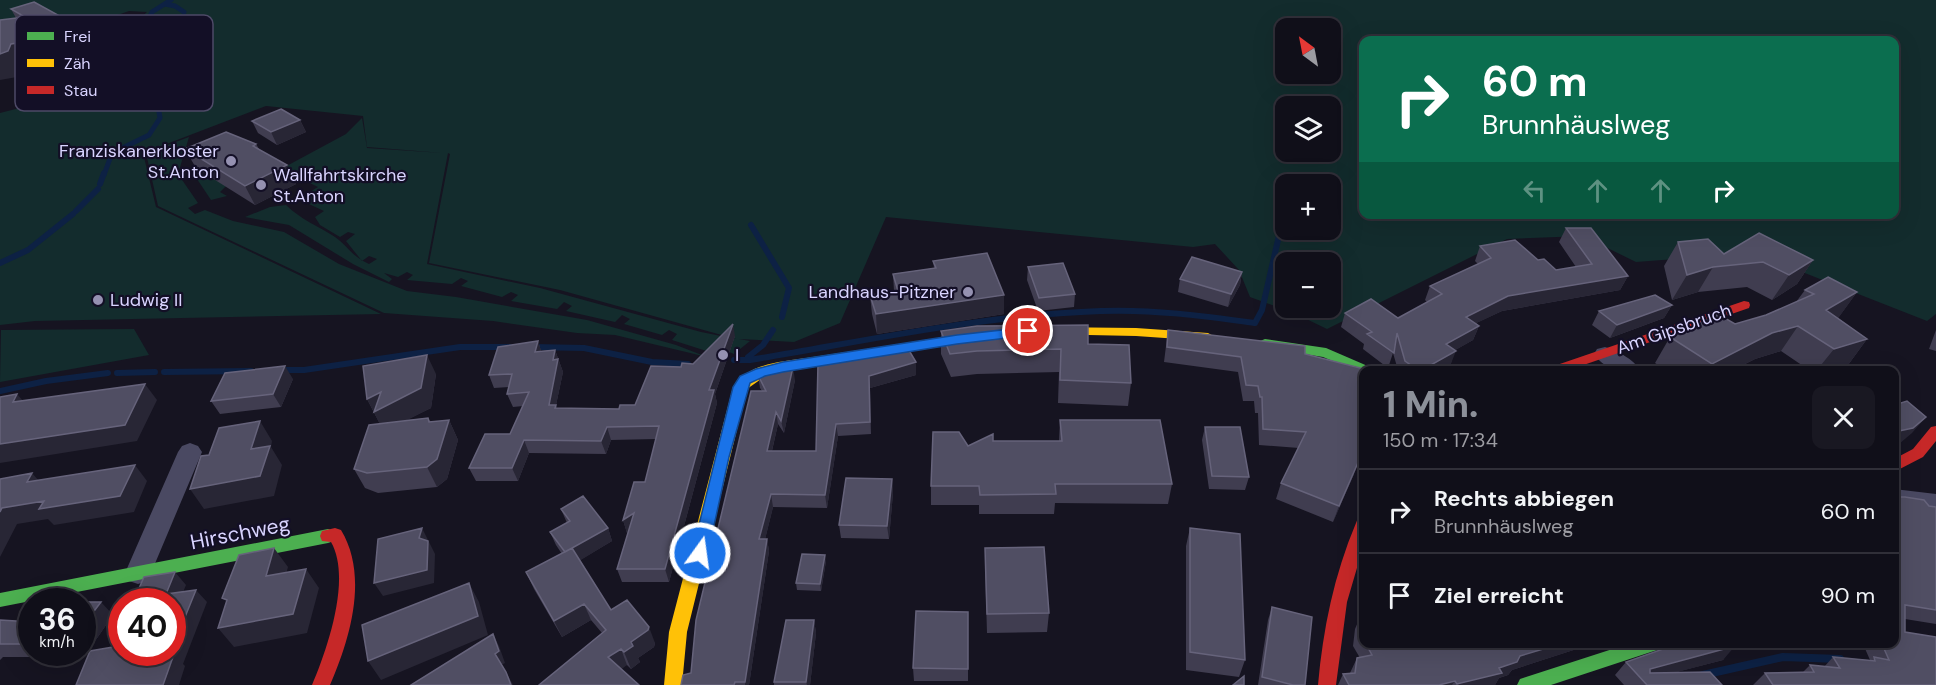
<!DOCTYPE html>
<html lang="de">
<meta charset="utf-8">
<style>
body{margin:0;font-family:"DM Sans",sans-serif;background:#191822;color:#f1f3f6;height:100vh;display:flex;flex-direction:column;font-size:22px;white-space:nowrap}
*{box-sizing:border-box;margin:0}
p{font-size:20px;color:#9c9ca2}
.icon{flex:none;width:33px;height:33px;fill:none;stroke:currentColor;stroke-width:2;stroke-linecap:round;stroke-linejoin:round}
.map{position:relative;flex:1;overflow:hidden}
.sheet{position:absolute;left:1359px;top:366px;width:540px;height:282px;display:flex;flex-direction:column;background:#100f19;border-radius:12px;box-shadow:0 6px 24px #0002,0 0 0 2px #302f38}
.sheet>*{flex:none}
.hud{position:absolute;left:1359px;top:36px;width:540px;height:183px;border-radius:12px;box-shadow:0 6px 24px #0002,0 0 0 2px #302f38;background:#0b6e4f;color:#fff;overflow:hidden}
.needle{width:39px;rotate:328deg}
.controls{position:absolute;left:1275px;top:18px;display:grid;gap:12px}
.controls a{display:grid;place-items:center;width:66px;height:66px;border-radius:12px;background:#100f19;box-shadow:0 6px 24px #0002,0 0 0 2px #302f38;font-size:30px}
.speed{position:absolute;left:18px;top:588px;display:flex;gap:12px;font-size:30px;font-weight:700;text-align:center}
.speed>*{display:grid;place-content:center;width:78px;height:78px;border-radius:50%;background:#100f19;box-shadow:0 6px 24px #0002,0 0 0 2px #302f38;line-height:1}
.speed small{font-size:15px;font-weight:400}
.speed .limit{border:9px solid #d22;background:#fff;color:#111}
.pin{position:absolute;display:grid;place-items:center;width:51px;height:51px;color:#fff;margin:-26px;border:3px solid #fff;border-radius:50%;box-shadow:0 2px 6px #0007}
.me{position:absolute;width:66px;margin:-33px;rotate:14deg;stroke-linejoin:round;filter:drop-shadow(0 0 4px #0008)}
.turn{display:flex;align-items:center;gap:21px;height:126px;padding:0 24px;font-size:27px}
.turn .icon{width:78px;height:78px;stroke-width:2.5}
.turn b{display:block;font-size:42px;line-height:51px}
.lanes{display:flex;align-items:center;height:57px;padding:0 24px;background:#0003;justify-content:center;gap:30px;direction:ltr}
.lanes .off{opacity:.35}
.round{display:grid;place-items:center;flex:none;width:63px;height:63px;border-radius:12px;background:#191822}
.headline{display:flex;align-items:center;justify-content:space-between;height:102px;padding:0 24px}
h1{font-size:36px;font-weight:800;line-height:45px;color:#8c9099}
ul{padding:0;list-style:none}
li{display:flex;align-items:center;gap:18px;height:84px;padding:0 24px;border-top:2px solid #302f38}
li div{flex:1}
li b{display:block;font-size:22px}
li em{font-style:normal}
.map>svg:first-child{display:block}
</style>
<div class="map">
<svg width="1936" height="685" viewBox="0 0 1936 685">
<rect width="100%" height="100%" fill="#161421"/>
<path fill="#132c2d" fill-rule="evenodd" d="M0,0H1936V314L1927,321L1754,253L1636,262L1583,236L1507,239L1327,329L1294,313L1250,297L1239,270L1215,244L1193,247L886,217L840,323L794,342L739,339L750,341L734,354L722,349L716,354L672,340L677,334L669,330L662,335L624,324L630,319L622,315L615,322L566,311L572,306L564,302L557,309L511,301L518,295L511,292L502,297L461,286L468,281L461,278L452,284L407,280L413,275L407,272L398,277L384,273L392,279L389,282L353,264L289,225L245,217L270,207L286,205C300,219 318,226 335,237C349,247 351,256 369,264L377,259L369,256L362,261L346,241L355,234L348,232L340,237L320,225L315,217L324,211L298,199L318,187L281,169L346,134L362,118L367,148L443,153L367,147L363,116L266,106L143,153L156,207L381,314L35,321L0,325V113L102,87L84,72L85,54L115,41L147,12L129,11L69,32L45,19L0,24ZM1286,28H1330V74H1286ZM1364,40H1894V214H1364ZM1286,106H1330V152H1286ZM448,153L450,154L429,263L560,290L736,339L701,332L540,288L427,264ZM1286,184H1330V230H1286ZM1286,262H1330V308H1286Z
M189,137L178,174L198,203L188,208L195,214L205,210L233,221L284,232L339,264L407,291L456,297L587,320L676,345L707,357L615,335L577,333L493,321L384,313L158,206L146,153Z
M197,172L215,180L220,179L226,186L220,192L227,196L211,200L193,173Z
M134,329L149,355L0,382L1,330Z"/>
<g fill="none" stroke-linecap="round" stroke-linejoin="round">
<path stroke="#0d2144" stroke-width="5" d="M165,4L175,6L184,12
M148,21L152,12L171,0
M156,41L161,56L158,59
M104,175L112,153L149,135L160,118L152,70"/>
<path stroke="#0d2144" stroke-width="6" d="M100,184L104,173
M76,211L98,189
M751,225L789,288L782,317
M0,263L28,250L73,214
M533,347L584,348L652,362L688,364
M734,360H750C866,341 983,315 1101,311C1152,309 1204,316 1255,323L1262,310L1281,227
M750,360L748,357L763,345L773,330
M280,370H304L460,347H510
M164,372L251,371
M117,373L155,372
M0,391L46,381L108,373"/>
<path stroke="#0d2144" stroke-width="8" d="M1703,675L1783,657L1840,659"/>
<path fill="#4a4962" fill-rule="evenodd" d="M1605,347C1617,350 1634,360 1640,370C1622,370 1605,371 1594,354L1597,349Z
M190,443L198,446L202,452L151,573L147,581L138,584L129,581L125,573L178,452L182,446Z
M1894,489L1936,494V514L1894,508Z"/>
<path fill="#4caf50" fill-rule="evenodd" d="M981,332L988,336L986,339L806,368L799,363L806,358Z
M1265,339L1326,348L1370,367L1372,370H1364V374L1323,357L1260,347L1258,344L1260,341Z
M328,529L334,531L336,536L334,541L328,543L0,607V593Z
M1628,644H1660L1657,650L1551,685H1517L1520,679L1526,677Z"/>
<path fill="#ffc107" fill-rule="evenodd" d="M1046,327L1136,328L1208,333L1215,337L1208,341L1136,336L1041,334L1039,331Z
M806,358L813,363L811,366L767,375L747,389L687,632L682,685H664L669,632L733,387C748,363 781,362 806,358Z"/>
<path fill="#c62828" fill-rule="evenodd" d="M1744,301L1749,302L1750,305L1749,308L1569,370H1549L1551,367Z
M1936,426V441L1923,457L1894,472V459L1913,449L1931,427Z
M1364,517V544L1347,602L1336,685H1318C1323,629 1334,575 1356,523L1358,518Z
M335,528L341,530C369,576 350,639 330,685H312C327,650 352,578 331,542L322,541L320,536L322,531Z"/>
</g>
<path fill="#403d50" d="M11,9L72,37L68,48L58,50L43,41L37,64L26,67L23,73L17,77L16,18Z
M300,120L306,132L277,145L258,133L252,121Z
M256,144L259,149L296,184L255,205L196,168L185,149Z
M1566,228L1628,276L1620,290L1502,311L1476,323L1479,326L1473,340L1455,350L1450,366L1441,370H1398L1393,353L1388,368L1363,349L1364,344L1341,327L1345,313L1398,318L1427,302L1425,300L1430,286L1478,264L1475,261L1480,246L1538,260L1556,270L1576,267L1559,242Z
M1678,242L1724,254L1813,260L1797,284L1772,300L1747,287L1698,292L1672,300L1664,266Z
M933,261L1004,295V314L877,334L872,314L870,295L894,291L893,274L934,268Z
M1028,267L1075,294L1074,307L1038,311L1027,280Z
M1242,272L1240,285L1228,307L1178,292L1180,279Z
M1805,290L1857,292L1838,318L1867,339L1848,365L1829,370H1809L1781,351L1755,359L1733,370H1666L1655,363L1670,337L1735,324L1766,315L1796,302Z
M1672,305L1664,318L1610,338L1592,325L1599,311Z
M1168,330L1305,354L1354,474L1333,522L1276,499L1281,483L1299,448L1259,445L1258,413H1255L1254,401H1243L1238,372L1164,362Z
M1936,330V351L1929,349Z
M941,331L1088,344L1131,383L1128,406L1058,403L1059,372L977,374L951,377L941,354Z
M735,336L715,394L717,403L669,582H622L617,569L628,532L627,533L623,520L645,482L656,439L611,440L606,454L529,453L518,481H476L469,468L510,434L523,406L513,407L507,394L509,387L494,388L489,375L538,341L541,351L555,350L563,372L556,405L557,408L619,409L635,405L681,367L693,364Z
M818,363L916,375L870,388L871,434L838,436L827,508L773,507L765,539H767L769,551L749,685H681L691,673L762,391L760,388L758,375L795,380L784,433L778,424L772,451H816Z
M436,374L431,408L406,420L428,418L431,422L449,420L458,440L447,479L437,487L378,493L365,488L354,469L380,424L367,399Z
M293,379L281,407L220,414L211,401Z
M1060,420L1172,484L1168,504L1055,503L1054,514H979V505H931V486L968,446L993,441H1059Z
M1205,427L1249,477L1245,490L1209,489L1202,440Z
M892,479L893,493L889,539L841,538L839,525Z
M1929,506L1936,507V624L1905,619V632L1936,685H1753L1765,673L1803,672L1810,665L1824,667L1833,657L1870,660L1863,644H1894Z
M561,509L608,528L612,541L580,560L611,610L655,643L654,647L638,658L640,662L631,669L627,665L539,685L602,633L591,620L562,637L534,589L526,572L562,554L556,545L550,532L567,523Z
M1190,528L1245,660L1239,677L1186,670V546Z
M985,548L1049,613L1047,632L987,633L985,567Z
M826,561L821,591L797,590L796,583Z
M1272,607L1305,685H1258L1268,620Z
M968,612V681H914L913,668Z
M1364,614V644H1592L1512,670L1508,675L1499,678L1495,685H1338L1343,674L1350,673L1357,658H1360L1353,646L1355,629L1361,615Z
M113,615L84,657H3L0,660V620L32,622V652H82Z
M814,620L816,633L810,685H774V682Z
M1672,644H1733L1723,660L1676,672L1722,685H1624L1615,675L1626,662L1671,647Z"/>
<path fill="#282635" d="M58,15L72,37L68,48L58,50L45,28Z
M29,19L43,41L37,64L26,67L23,73L17,77L0,80V54L11,44Z
M300,120L306,132L277,145L271,132Z
M287,165L296,184L255,205L245,186Z
M1813,260L1797,284L1772,300L1789,275Z
M1713,267L1698,292L1672,300L1687,275Z
M1242,272L1240,285L1228,307L1231,294Z
M1628,276L1620,290L1502,311L1460,331L1466,317L1508,296Z
M1857,292L1839,317L1811,334L1826,310Z
M1004,295V314L877,334L876,314Z
M1672,305L1664,318L1610,338L1617,325Z
M733,324L735,336L715,394L717,403L669,582L665,569L709,390Z
M1479,326L1473,340L1440,359L1446,344Z
M1798,326L1781,351L1755,359L1733,370H1708L1712,364L1772,333Z
M1867,339L1848,365L1829,370H1817L1834,349Z
M538,341L542,354L535,352Z
M555,350L563,372L556,405L561,418L549,405L553,360Z
M1456,351L1450,366L1441,370H1422Z
M427,355L436,374L431,408L384,432L367,399Z
M916,362V375L870,388L871,434L869,376Z
M285,366L293,379L281,407L273,394Z
M793,367L795,380L784,433L781,421Z
M145,384L157,400L137,441L0,463V444Z
M17,394L31,410L13,402Z
M776,412L778,424L769,463L767,451Z
M1926,417L1912,433L1899,444L1894,445V432Z
M449,420L458,440L447,479L437,487L427,467Z
M260,421L272,441L271,447L282,465L274,496L204,509L190,489L251,449Z
M836,424L838,436L827,508L825,495Z
M607,427L611,440L606,454L601,441Z
M524,440L529,453L518,481L512,468Z
M1360,458L1354,474L1333,522L1339,506Z
M135,465L147,481L134,512L54,525L48,519L17,524L0,557V512L2,508Z
M32,473L46,489L27,482Z
M892,479L893,493L889,539L887,526Z
M771,494L773,507L762,552L759,539Z
M634,513L638,526L627,533L623,520Z
M422,528L435,554L434,583L383,596L374,583L419,538Z
M608,528L612,541L571,566L565,552Z
M767,539L769,551L749,685H745V682Z
M274,548L288,567L280,596L266,576Z
M825,555L826,561L821,591L820,584Z
M306,569L319,588L307,633L234,647L218,628Z
M175,572L186,585L177,607L166,594Z
M469,583L479,602L488,635L381,680L368,661Z
M196,590L207,602L183,664L185,666L179,685H163L170,655L171,652H172V649Z
M101,602L113,615L84,657L79,652H82V627Z
M584,604L591,620L562,637L554,621Z
M814,620L816,633L810,685H807L806,682Z
M649,627L655,643L654,647L638,658L640,662L631,669L624,652L631,642Z
M493,634L499,646L505,663L501,665L495,654Z
M1560,644H1592L1512,670L1508,675L1499,678L1495,685H1457L1520,656Z
M1735,646L1723,660L1643,681L1650,669Z
M621,649L627,665L615,674L608,657Z
M506,672L512,683L513,685H511Z
M1455,681L1452,685H1439Z"/>
<path fill="#504e63" stroke="#66637b" stroke-width="1.5" d="M34,2L58,15L54,26L45,28L29,19L23,42L11,44L8,51L0,54V20L25,17L11,9Z
M281,109L300,120L271,132L252,121Z
M226,132L256,144L253,146L287,165L245,186L185,149Z
M1566,228H1591L1628,276L1508,296L1466,317L1479,326L1446,344L1456,351L1422,370H1418L1405,361L1397,333L1394,353L1367,334L1372,332L1345,313L1371,299L1398,318L1442,294L1430,286L1491,258L1480,246L1515,240L1538,260L1544,259L1556,270L1592,264Z
M1759,233L1813,260L1789,275L1763,262L1713,267L1687,275L1678,242L1708,239L1724,254Z
M987,253L1004,295L876,314L870,295L898,291L893,274L936,268L933,261Z
M1192,257L1242,272L1231,294L1180,279Z
M1063,263L1075,294L1039,298L1028,267Z
M1828,277L1857,292L1826,310L1867,339L1834,349L1798,326L1772,333L1712,364L1670,337L1718,314L1735,324L1766,315L1814,294L1805,290Z
M1655,295L1672,305L1617,325L1599,311Z
M733,324L709,390H714L665,569H617L634,513L623,520L634,482H645L659,426L607,427L601,441L524,440L512,468H469L485,434H510L529,392L507,394L512,374L489,375L498,347L538,341L535,352L555,350L553,360L558,359L549,405H556L555,408L619,409L620,405H635L651,366L681,367L682,363L693,364Z
M1088,325V344L1129,345L1131,383L1060,380L1061,349L977,351L950,354L941,331L977,326Z
M1168,330L1305,346V354L1368,370H1364V432L1360,458L1339,506L1281,483L1306,432L1263,429L1262,397H1260L1258,386L1246,385L1241,357L1167,347Z
M907,347L916,362L869,376L870,422L836,424L825,495L771,494L759,539H767L745,682H735L734,685H681L683,675L691,673L696,620L751,391H766L758,375L763,372L793,367L781,421L776,412L767,451H816L818,363Z
M427,355L421,388L374,412L381,392L367,399L363,366Z
M285,366L273,394L211,401L225,373Z
M145,384L125,425L0,444V397L17,394L13,402Z
M1894,398L1901,403L1907,401L1926,417L1913,428L1894,432Z
M428,418L429,422L449,420L437,459L427,467L367,473L354,469L369,425Z
M1060,420H1160L1172,484H1055L1056,494L980,495L979,486H931L933,432H959L968,446L993,434V441H1062Z
M260,421L251,449L270,446L260,476L190,489L201,456L209,455L219,428Z
M1205,427H1240L1249,477L1212,476Z
M135,465L120,496L39,509L44,501L2,508L0,512V479L32,473L27,482Z
M846,478L892,479L887,526L839,525Z
M583,496L608,528L565,552L550,532L570,521L561,509Z
M1894,497H1905L1924,500L1929,506L1936,507V610L1905,605V632L1936,637V685H1773L1765,673L1814,672L1810,665L1840,668L1833,657L1875,661L1874,657L1889,660L1882,644H1894Z
M422,528L419,538L428,541L427,570L374,583L378,539Z
M1190,528L1240,534L1245,660L1190,652Z
M1044,547L1049,613L987,614L985,548Z
M274,548L266,576L306,569L293,614L218,628L227,600L222,598L239,555Z
M572,548L611,610L627,600L649,627L648,630L631,642L633,646L624,652L621,649L608,657L639,685H539L606,630L584,604L554,621L526,572Z
M802,554L825,555L820,584L796,583Z
M175,572L166,594L196,590L172,649V602H133L144,577Z
M469,583L478,616L368,661L362,625Z
M82,602H101L82,627Z
M1272,607L1312,617L1305,685H1293L1262,677Z
M916,611L968,612V669L913,668Z
M1364,614V640L1359,632L1361,615Z
M0,620L32,622V644H0Z
M786,620H814L806,682H774Z
M122,627V652H171L170,655L174,654L163,685H76L90,651L113,647Z
M493,634L499,651L495,654L506,672L511,685H411Z
M1366,644H1560L1520,656L1517,662L1499,668L1502,673L1457,684L1455,681L1439,685H1349L1343,674L1355,673L1357,658L1372,655Z
M1677,644H1733L1735,646L1650,669V673L1710,672L1722,685H1647L1626,662Z
M1244,676V685H1233Z"/>
<path fill="#1a73e8" stroke="#114b97" stroke-width="1.5" d="M1028,327L1033,328L1035,331L1033,335L957,344L783,372L765,376L750,383L729,457L708,553L706,558L700,560L694,558L692,553L733,387L740,376L756,369L783,362L957,335Z"/>
<g fill="#9591b1" stroke="#130f26" stroke-width="2">
<circle cx="231" cy="161" r="6"/>
<circle cx="261" cy="185" r="6"/>
<circle cx="968" cy="292" r="6"/>
<circle cx="98" cy="300" r="6"/>
<circle cx="723" cy="355" r="6"/>
</g>
<g text-anchor="middle" stroke-width="4.5" stroke-linejoin="round" paint-order="stroke">
<g font-size="18" fill="#d9d4ff" stroke="#130f26" text-anchor="start">
<text x="219" y="157" text-anchor="end">Franziskanerkloster<tspan x="219" dy="21">St.Anton</tspan></text>
<text x="273" y="181">Wallfahrtskirche<tspan x="273" dy="21">St.Anton</tspan></text>
<text x="956" y="298" text-anchor="end">Landhaus-Pitzner</text>
<text x="110" y="306">Ludwig II</text>
<text x="735" y="361">I</text>
</g>
<g font-size="18" fill="#d9d4ff" stroke="#130f26">
<text transform="translate(1674 329) rotate(-19)" y="6">Am Gipsbruch</text>
</g>
<g font-size="21" fill="#d9d4ff" stroke="#130f26">
<text transform="translate(240 533) rotate(-11)" y="7">Hirschweg</text>
</g>
</g>
<rect x="15" y="15" width="198" height="96" rx="9" fill="#130f26" stroke="#4e4a67" stroke-width="1.5"/>
<rect x="27" y="32" width="27" height="8" fill="#4caf50"/>
<rect x="27" y="59" width="27" height="8" fill="#ffc107"/>
<rect x="27" y="86" width="27" height="8" fill="#c62828"/>
<g font-size="16" fill="#d9d4ff">
<text x="64" y="42">Frei</text>
<text x="64" y="69">Zäh</text>
<text x="64" y="96">Stau</text>
</g>
</svg>
<div class="controls">
<a><svg class="needle" viewBox="-14 -14 28 28"><path d="M0-13l5 13h-10z" fill="#e53935"/><path d="M0 13l5-13h-10z" fill="#9c9ca2"/></svg></a>
<a><svg class="icon" aria-label="layers" viewBox="0 0 24 24"><path d="M12 4l9 5-9 5-9-5zM3 14l9 5 9-5"/></svg></a>
<a>+</a>
<a>−</a>
</div>
<div class="speed"><div>36<small>km/h</small></div><div class="limit">40</div></div>
<div class="pin" style="left:1028px;top:331px;background:#d93025"><svg class="icon" aria-label="arrive" viewBox="0 0 24 24"><path d="M6 21V4h12l-3 4 3 4H6"/></svg></div>
<svg class="me" style="left:700px;top:553px" viewBox="-20 -20 40 40"><circle r="17" fill="#1a73e8" stroke="#fff" stroke-width="3"/><path d="M0-11L8 9 0 5-8 9z" fill="#fff"/></svg>
<div class="hud">
<div class="turn"><svg class="icon" aria-label="right" viewBox="0 0 24 24"><path d="M7 20v-9h11M14 6l5 5-5 5"/></svg><div><b>60 m</b>Brunnhäuslweg</div></div>
<div class="lanes"><svg class="icon off" aria-label="left" viewBox="0 0 24 24"><path d="M17 20v-9H6M10 6l-5 5 5 5"/></svg><svg class="icon off" aria-label="ahead" viewBox="0 0 24 24"><path d="M12 20V5M6 11l6-6 6 6"/></svg><svg class="icon off" aria-label="ahead" viewBox="0 0 24 24"><path d="M12 20V5M6 11l6-6 6 6"/></svg><svg class="icon" aria-label="right" viewBox="0 0 24 24"><path d="M7 20v-9h11M14 6l5 5-5 5"/></svg></div>
</div>
<section class="sheet">
<div class="headline"><div><h1>1 Min.</h1><p>150 m · 17:34</p></div><a class="round"><svg class="icon" aria-label="close" viewBox="0 0 24 24"><path d="M6 6l12 12M18 6L6 18"/></svg></a></div>
<ul>
<li><svg class="icon" aria-label="right" viewBox="0 0 24 24"><path d="M7 20v-9h11M14 6l5 5-5 5"/></svg><div><b>Rechts abbiegen</b><p>Brunnhäuslweg</p></div><em>60 m</em></li>
<li><svg class="icon" aria-label="arrive" viewBox="0 0 24 24"><path d="M6 21V4h12l-3 4 3 4H6"/></svg><div><b>Ziel erreicht</b></div><em>90 m</em></li>
</ul>
</section>
</div>
